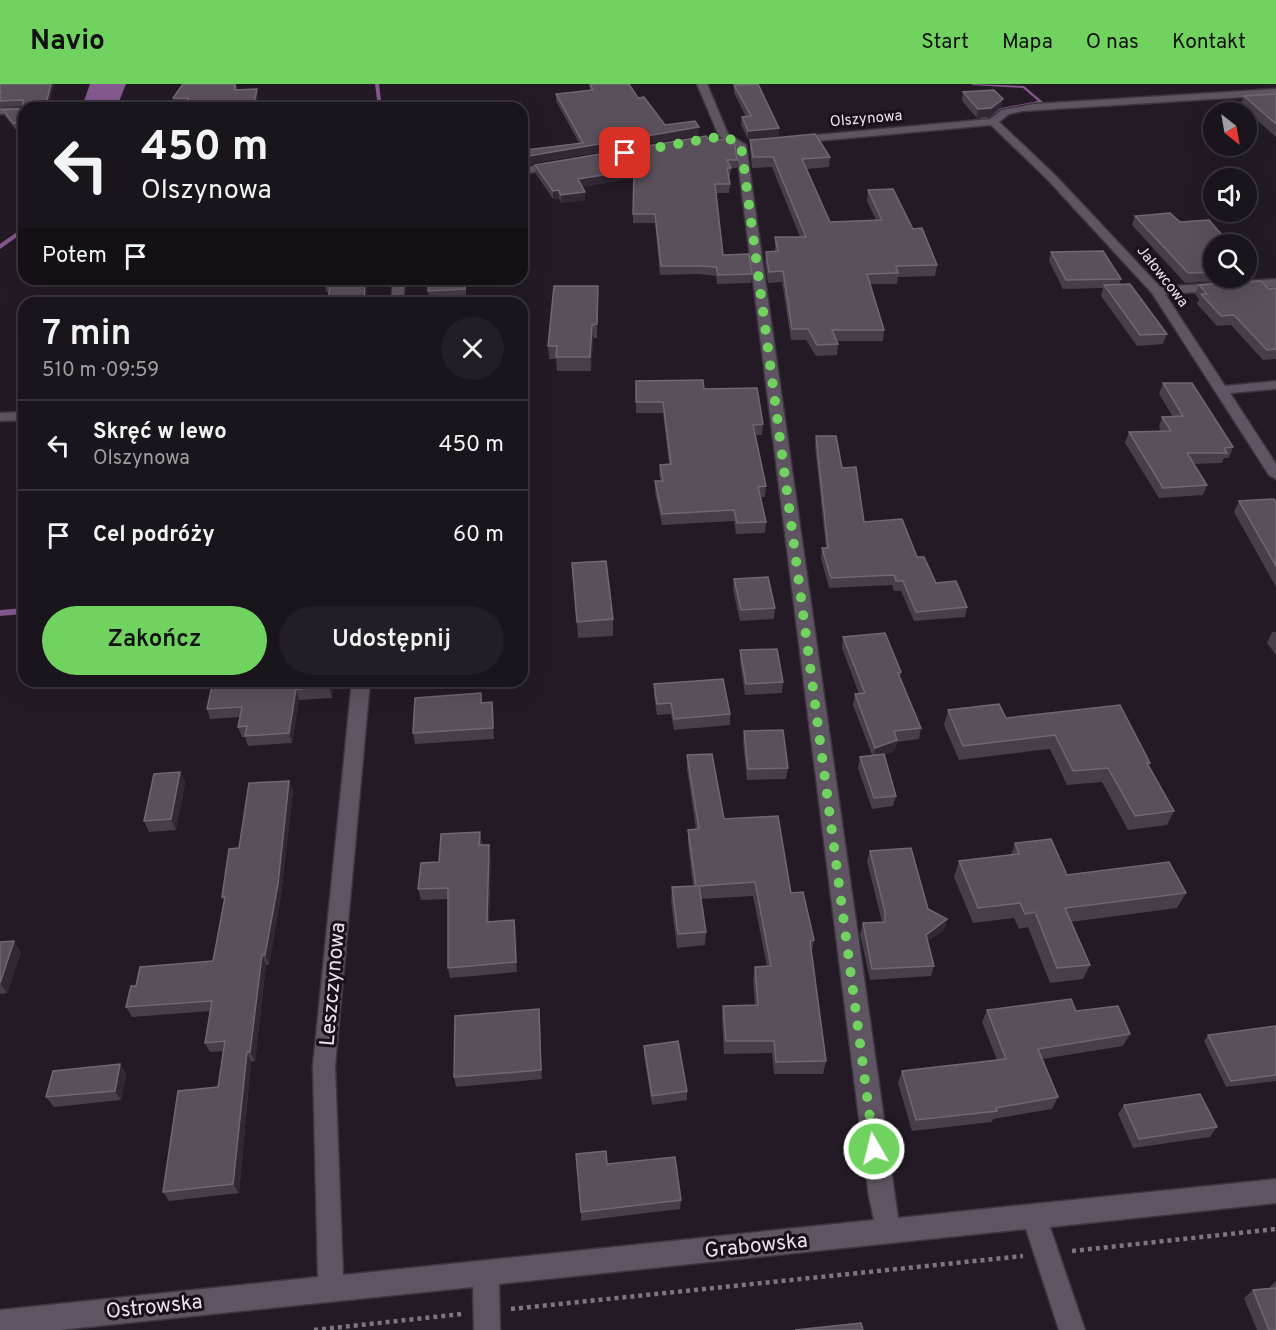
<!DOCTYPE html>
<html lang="pl">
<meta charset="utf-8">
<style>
body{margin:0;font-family:Overpass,sans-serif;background:#231d25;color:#f1f3f6;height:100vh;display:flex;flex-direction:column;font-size:22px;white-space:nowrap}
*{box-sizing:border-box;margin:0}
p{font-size:20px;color:#9f9ea3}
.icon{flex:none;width:33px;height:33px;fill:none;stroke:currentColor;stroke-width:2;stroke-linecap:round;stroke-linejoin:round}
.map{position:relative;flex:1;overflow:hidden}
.details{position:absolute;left:18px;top:213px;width:510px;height:390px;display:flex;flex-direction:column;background:#1a141c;border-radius:18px;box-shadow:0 6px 24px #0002,0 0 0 2px #38333b}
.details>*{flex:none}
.top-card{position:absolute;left:18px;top:18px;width:510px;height:183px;border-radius:18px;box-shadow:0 6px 24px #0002,0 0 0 2px #38333b;background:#1a141c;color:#f1f3f6;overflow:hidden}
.needle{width:39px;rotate:149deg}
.buttons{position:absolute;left:1203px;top:18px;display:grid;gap:12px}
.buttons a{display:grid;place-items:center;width:54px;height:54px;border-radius:50%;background:#1a141c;box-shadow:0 6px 24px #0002,0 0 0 2px #38333b;font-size:30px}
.pin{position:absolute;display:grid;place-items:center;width:51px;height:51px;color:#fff;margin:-26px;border-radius:12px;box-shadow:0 3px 9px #0006}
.me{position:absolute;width:66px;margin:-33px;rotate:352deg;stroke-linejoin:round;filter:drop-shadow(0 0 4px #0008)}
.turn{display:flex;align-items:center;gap:21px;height:126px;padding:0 24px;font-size:27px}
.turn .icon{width:78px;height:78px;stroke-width:2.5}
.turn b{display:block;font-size:42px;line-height:51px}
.then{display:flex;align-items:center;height:57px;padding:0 24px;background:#0003;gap:12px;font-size:22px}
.round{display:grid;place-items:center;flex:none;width:63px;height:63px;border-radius:32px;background:#231d25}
.overview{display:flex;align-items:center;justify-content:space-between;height:102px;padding:0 24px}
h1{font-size:36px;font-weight:600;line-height:45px}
.action{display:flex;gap:12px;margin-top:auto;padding:12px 24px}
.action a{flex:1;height:69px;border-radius:36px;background:#70d35f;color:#111;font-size:24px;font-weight:600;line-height:69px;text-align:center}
.action a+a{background:#231d25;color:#f1f3f6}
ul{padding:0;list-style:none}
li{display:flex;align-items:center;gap:18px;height:90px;padding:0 24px;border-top:2px solid #38333b}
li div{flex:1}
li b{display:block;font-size:22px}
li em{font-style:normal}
header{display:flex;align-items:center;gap:36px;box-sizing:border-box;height:84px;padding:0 30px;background:#70d35f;color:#111}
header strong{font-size:28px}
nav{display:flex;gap:33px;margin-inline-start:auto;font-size:21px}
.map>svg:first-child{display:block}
</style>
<header>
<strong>Navio</strong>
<nav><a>Start</a><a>Mapa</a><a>O nas</a><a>Kontakt</a></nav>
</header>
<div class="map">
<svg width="1276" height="1246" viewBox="0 0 1276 1246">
<rect width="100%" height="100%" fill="#231a25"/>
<path fill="#85598e" d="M90,0H126L118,20H83Z"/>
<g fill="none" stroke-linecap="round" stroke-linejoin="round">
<path fill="#85598e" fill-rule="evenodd" d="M375,0H379L382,24H378Z
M971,0L1024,2L1043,18L999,27L981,37H979V35L996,25L1038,17L1023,4L973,1Z
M24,143V148L0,165V160Z
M24,524V530L0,532V526Z"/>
<g stroke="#3d363f" stroke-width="3">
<path id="minor" d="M697,0H707L728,50L746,61L898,1134L1276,1095V1119L1050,1143L1085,1246H1059L1026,1145L499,1200L500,1246H474L473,1203L59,1246H0V1226L318,1193L313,982L352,597H370L335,982L343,1191L874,1136L869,1113L736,62L719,52Z
M1276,5V11L1023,27L1009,30L999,38L1056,92L1160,203L1276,195V203L1165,210L1225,302L1276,297V305L1230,309L1276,380V395L1269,391L1152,209L1048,96L991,41L795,59L790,56L795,53L990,35L1002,26L1034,20Z
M0,24H24V30H0Z
M560,78L564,79V83L522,90V84Z
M393,195H405L403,219H391Z
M24,328V336L0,337V329Z"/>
</g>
<path stroke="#7d757f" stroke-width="4.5" stroke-dasharray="4 4" stroke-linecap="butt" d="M1072,1167L1276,1145
M511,1225L1023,1172
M314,1246L462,1230"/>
<use href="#minor" fill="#5f5461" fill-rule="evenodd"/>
</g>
<path fill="#483e4a" d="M0,0H54L48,24H24V45H15L5,32L3,26L23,25V22L0,23Z
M236,0L237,6L257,5L258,13L187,22H175L173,14Z
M590,1L638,14L665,41L699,51L529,80L525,74V66L579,59L556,17V10L590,6Z
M734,1L779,52L748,55L741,41L742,33H746L734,9Z
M963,8L1001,24L989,33L977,34L962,17Z
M1276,11V53L1240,21L1244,12Z
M710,56L737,76V84H731L730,92H728L730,100L729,109H716L723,171L752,190L751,199L717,200L716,192L699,190L660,191L655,139H633V94L582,103L585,116L561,119L559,114L553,115L536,90L535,81Z
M750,56L830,73L829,83L806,85L830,138L876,136L867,117L868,106L913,145L937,181L935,192L898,193L897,200H870L884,246L883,257H837L838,260L837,271L816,272L806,256H791L782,198L768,199L765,178L766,168L775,167V153H800L772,83L752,84L750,66Z
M1135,132L1180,138L1214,160V194H1246V195L1185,199L1132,141Z
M1051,168L1121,195L1119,201L1167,250L1163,260L1137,262L1101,212L1103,204L1063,205L1049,177Z
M368,195L329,208H326L324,198Z
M429,195H466V212L429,213L428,207Z
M1199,201L1269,205L1276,204V275L1263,276L1231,241L1217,242L1197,220L1199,215L1195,210Z
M598,215L597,254H593L591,287H557L556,275H549L548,262Z
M636,297L704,305L763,340L762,351H755L766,402L765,413H761L766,438L765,449L736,450L734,437L662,441L655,408V397H661L659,392L660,381L669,380L663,329H636Z
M1163,299L1233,363L1229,374H1224L1222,379L1193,380L1207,401L1203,411L1159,414L1125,359L1129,348L1161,347L1159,343L1162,333H1173L1159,310Z
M816,352L842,384L864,438L917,473L936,499L967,523L965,533L914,537L901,507H894L892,501L829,504L821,474L822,464H826L815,362Z
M1239,417L1276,419V503L1234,428Z
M572,479L613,535V552L578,554Z
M734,495L775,524L774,535L740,537L733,506Z
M1272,548H1276V571L1267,559Z
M843,553L901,588L900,594L921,644L919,655L897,658L894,667L884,671L896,712L893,722L872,725L858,684L860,673L872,671L853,621L855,610H859L842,564Z
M740,566L783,598L782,609L745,611L740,577Z
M213,597H333L332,614L299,616L292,659L248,662L245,653H242L238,643L240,633L210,635L207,625Z
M654,600L730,630V641L674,646L671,630L657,631L654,612Z
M492,618L494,629V655L415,660L413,649L482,619Z
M948,626L1006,634L1150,679L1148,682L1174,727L1167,741L1128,746L1102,698L1067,701L1050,665L959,676L944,641Z
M744,647L788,684L786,695L747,696L743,658Z
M687,671L724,735L791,809L814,856L811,870L826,977L823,990H774L772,969L724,970L722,935L723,922L755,921L753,896L755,883L767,882L753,812L701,815L706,848L705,861L677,864L671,817L672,803L693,802L688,760V746H696L687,685Z
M180,688L185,698L176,746L149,748L144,737Z
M289,697L293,707L281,811L269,881H266L255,977L251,978L239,1109L169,1117L163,1108L218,1003L223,967L210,968L205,959L210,927L132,933L126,923L136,902L213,877L224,816L222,813L239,764Z
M480,748L482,761L491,772L489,838L514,836L516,846L517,888L450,894L448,884V815L421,816L418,805L439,778Z
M1015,759L1067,791L1186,809L1177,824L1071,838L1090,881L1083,895L1050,899L1028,843L1019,845L1014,834L973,839L954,793L959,777L1011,771Z
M870,767L928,825L947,835L944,846L928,857L934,882L931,892L870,896L860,850L863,839L882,838L867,777Z
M0,858L21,868L7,909L0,910Z
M539,925L542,995L456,1003L454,993Z
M987,926L1076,927L1130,950L1123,962L1042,975L1058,1013L1052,1025L993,1035L992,1038L912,1047L898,999L902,987L997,976L982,938Z
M1276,942V997L1226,1003L1204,957L1208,951Z
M644,962L687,1007V1016L652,1021L644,971Z
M120,980L126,990L121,1016L54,1023L46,1013Z
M1124,1021L1217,1043L1210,1053L1133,1064L1118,1030Z
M607,1080L681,1116L680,1125L581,1137V1128Z
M1276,1197V1246H1257L1244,1214L1253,1206L1270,1204V1203Z"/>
<path fill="#322834" d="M51,0H54L48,24H45Z
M257,5L258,13L256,24H253Z
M1003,15L1001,24L989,33L977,34L978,25Z
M699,43V51L529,80V72Z
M779,44V52L748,55V47Z
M634,86V94L578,104V95Z
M558,106L559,114L553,115V107Z
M585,108V116L561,119V111Z
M365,195H368L366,219H364Z
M592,241L593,254L591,287L590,273Z
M330,597H333L332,614L329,603Z
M296,605L299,616L292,659L289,649Z
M492,618L494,629V655L493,644Z
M897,656L894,667L873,675L875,664Z
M180,688L185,698L176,746L171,735Z
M289,697L293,707L281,811L269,881L265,871Z
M489,761L491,772L488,849L487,838Z
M947,835L944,846L923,861L926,851Z
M514,836L516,846L517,888L516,878Z
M14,857L21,868L7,909L0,899Z
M262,871L266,881L255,977L250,968Z
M539,925L540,935L542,995L541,986Z
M247,968L251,978L239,1109L233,1100Z
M120,980L126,990L121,1016L115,1007Z"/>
<path fill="#5a505b" stroke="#706772" stroke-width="1.5" d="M0,0H51L45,24H24V39H13L3,26L23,25V16L0,17V9L1,8H0Z
M183,0H235V6L257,5L253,24H186L188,14H173Z
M596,0H629L638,14L644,13L665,41L695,37L699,43L529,72L525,66L583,59L556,10L593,6L590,1Z
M758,0L779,44L748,47L742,33L751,32L734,1Z
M994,6L1003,15L991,24L978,25L963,8Z
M1275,10L1276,11V40L1244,12Z
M815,50L830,73L802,75L830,138L882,136L868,106L893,105L913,145L922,144L937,181L896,182L898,189L867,190L884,246H832L838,260L817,261L808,245H792L783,187L769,188L766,168L778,167L775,153H806L773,73H753L750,56Z
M706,52L710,56L734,55L737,76H727L731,84H727L730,100H715L723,171L749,170L752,190L718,191L716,183L699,182H661L655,130H633L634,86L578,95L585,108L561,111L558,106L553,107L535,81Z
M1170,129L1180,138L1209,136L1230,160H1214V188L1188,189L1135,132Z
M1103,167L1121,195L1066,196L1051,168Z
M325,195H365L364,219H327L331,198H324Z
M429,195H465V205L428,207Z
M1261,197L1269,205L1276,204V265L1267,266L1234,231L1221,232L1201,210H1207L1199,201Z
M1130,200L1167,250L1140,251L1104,201Z
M554,202H598L597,240L592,241L590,273H556L557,262H548Z
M703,296L704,305L757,304L763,340L753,341L766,402L758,403L766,438L737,439L734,426L662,430L655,397H663L660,381L671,380L663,318H636V297Z
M1163,299H1192L1233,363L1224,364L1227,369H1187L1207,401L1163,404L1129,348L1171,347L1162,333L1183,332Z
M816,352H836L842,384L856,383L864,438L902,435L917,473H924L936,499L956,497L967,523L916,528L903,497H896L894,491L831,494L822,464H828Z
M1274,415L1276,419V482L1239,417Z
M606,477L613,535L577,538L572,479Z
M768,493L775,524L741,526L734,495Z
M885,549L901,588L898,589L921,644L894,647L897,656L875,664L855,610L865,609L843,553Z
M777,565L783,598L746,600L740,566Z
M723,595L730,630L674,635L671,619L657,620L654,600Z
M213,597H330L329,603L296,605L289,649L245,652L247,642L238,643L242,623L207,625Z
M481,609V619L492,618L493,644L413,649L415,614Z
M999,620L1006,634L1120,621L1150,679H1147L1174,727L1135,732L1108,684L1073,687L1055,651L963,662L948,626Z
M783,646L788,684L748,685L744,647Z
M712,670L724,735L778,732L791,809L803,808L814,856L810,857L826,977L776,978L774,957H726L723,922L758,921L755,883L771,882L755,798L699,802L706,848L678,850L672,803L696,802L688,746L699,745L687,671Z
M884,670L896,712L874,714L860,673Z
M180,688L171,735L144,737L154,690Z
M289,697L278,800L265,871H262L250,968H247L233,1100L163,1108L178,1007L218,1003L225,957L205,959L212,917L126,923L131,902H136L140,883L213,877L225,813H222L229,765L239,764L249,699Z
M480,748L479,761H489L487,838L514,836L516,878L448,884V804L418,805L421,779L439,778L441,750Z
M1051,755L1067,791L1169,778L1186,809L1065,824L1090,881L1057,884L1035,828L1025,830L1020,819L978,824L959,777L1019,770L1015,759Z
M911,764L928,825L947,835L926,851L934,882L872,885L863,839L885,838V828L870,767Z
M14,857L0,899V858Z
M1071,915L1076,927L1118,922L1130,950L1038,965L1058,1013L996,1024L997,1027L916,1036L902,987L1006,975L987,926Z
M539,925L541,986L454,993L455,932Z
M1276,942V991L1231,997L1208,951Z
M678,957L687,1007L652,1012L644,962Z
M120,980L115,1007L46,1013L53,987Z
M1200,1010L1217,1043L1139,1055L1124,1021Z
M606,1067L607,1080L675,1073L681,1116L581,1128L576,1070Z
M1276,1204V1246H1269L1253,1206Z
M861,1239L863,1246H795Z"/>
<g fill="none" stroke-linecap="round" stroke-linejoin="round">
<path stroke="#70d35f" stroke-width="10" stroke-dasharray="0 18" d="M625,69L724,52L741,61L874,1065"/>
</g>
<g text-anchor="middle" stroke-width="6" stroke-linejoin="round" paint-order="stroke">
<g font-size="15" fill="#eae3eb" stroke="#19101b">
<text transform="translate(866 34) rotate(-5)" y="5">Olszynowa</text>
<text transform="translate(1163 192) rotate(52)" y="5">Jałowcowa</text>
</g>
<g font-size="21" fill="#eae3eb" stroke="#19101b">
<text transform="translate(332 900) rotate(-85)" y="7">Leszczynowa</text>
<text transform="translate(756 1161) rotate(-6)" y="7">Grabowska</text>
<text transform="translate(154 1222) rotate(-6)" y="7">Ostrowska</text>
</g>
</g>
</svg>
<div class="buttons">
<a><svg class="needle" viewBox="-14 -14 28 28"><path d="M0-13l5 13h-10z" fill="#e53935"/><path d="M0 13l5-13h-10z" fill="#9f9ea3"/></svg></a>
<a><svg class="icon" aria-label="sound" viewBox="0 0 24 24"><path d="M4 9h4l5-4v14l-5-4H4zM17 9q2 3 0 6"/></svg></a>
<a><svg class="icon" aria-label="search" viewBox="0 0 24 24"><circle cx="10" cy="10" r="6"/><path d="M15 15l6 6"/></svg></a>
</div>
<div class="pin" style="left:625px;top:69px;background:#d93025"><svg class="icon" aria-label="arrive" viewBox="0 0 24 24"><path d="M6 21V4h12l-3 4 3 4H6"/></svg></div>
<svg class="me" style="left:874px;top:1065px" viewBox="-20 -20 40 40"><circle r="17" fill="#70d35f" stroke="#fff" stroke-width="3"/><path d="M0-11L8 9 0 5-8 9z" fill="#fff"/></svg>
<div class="top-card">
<div class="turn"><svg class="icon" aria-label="left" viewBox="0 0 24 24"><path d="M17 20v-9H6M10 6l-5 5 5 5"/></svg><div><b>450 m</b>Olszynowa</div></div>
<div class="then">Potem<svg class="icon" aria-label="arrive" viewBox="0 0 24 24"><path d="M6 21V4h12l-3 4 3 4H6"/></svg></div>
</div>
<section class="details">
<div class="overview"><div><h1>7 min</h1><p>510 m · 09:59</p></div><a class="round"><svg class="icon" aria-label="close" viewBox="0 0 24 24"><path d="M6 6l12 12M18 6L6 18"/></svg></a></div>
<ul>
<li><svg class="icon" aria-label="left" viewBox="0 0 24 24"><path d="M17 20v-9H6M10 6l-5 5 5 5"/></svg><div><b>Skręć w lewo</b><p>Olszynowa</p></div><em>450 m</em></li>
<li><svg class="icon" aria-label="arrive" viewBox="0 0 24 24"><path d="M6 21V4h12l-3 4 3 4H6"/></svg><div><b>Cel podróży</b></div><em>60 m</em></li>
</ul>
<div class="action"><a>Zakończ</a><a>Udostępnij</a></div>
</section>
</div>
